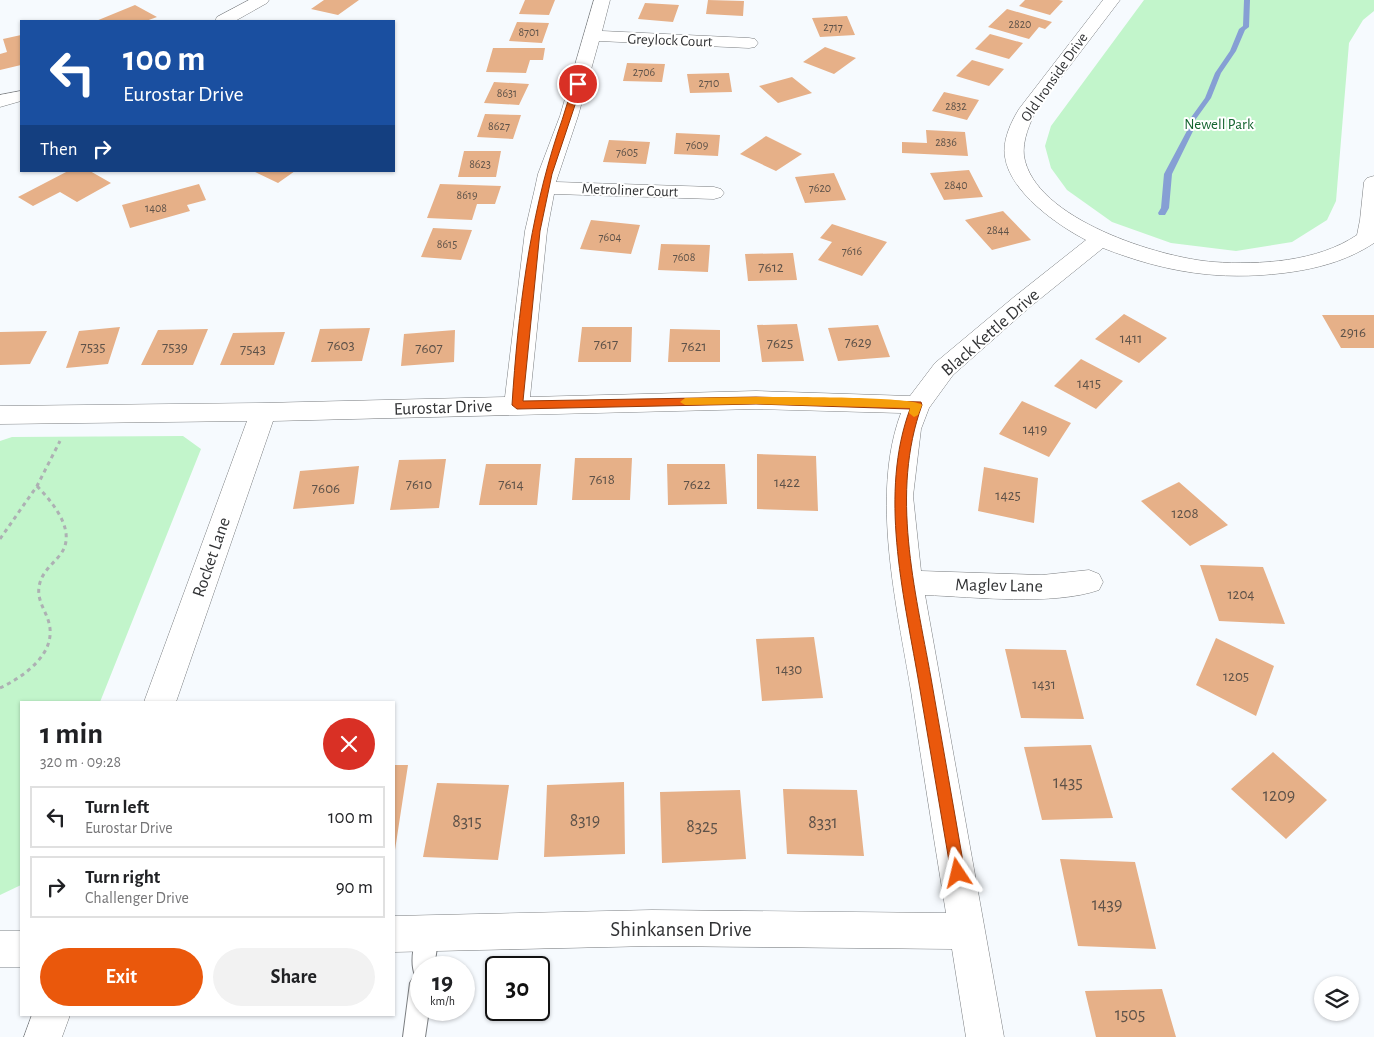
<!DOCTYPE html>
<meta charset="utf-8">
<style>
body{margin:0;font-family:"Alegreya Sans",sans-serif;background:#f2f2f2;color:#202124;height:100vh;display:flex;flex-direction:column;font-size:19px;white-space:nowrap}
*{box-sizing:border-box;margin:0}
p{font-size:16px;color:#757577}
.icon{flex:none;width:28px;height:28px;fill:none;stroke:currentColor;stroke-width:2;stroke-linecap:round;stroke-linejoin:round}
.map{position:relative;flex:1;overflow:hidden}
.details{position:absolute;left:20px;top:701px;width:375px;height:315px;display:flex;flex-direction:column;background:#fff;border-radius:0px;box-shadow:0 1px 4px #0004}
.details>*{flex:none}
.hud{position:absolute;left:20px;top:20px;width:375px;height:152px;border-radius:0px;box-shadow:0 1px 4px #0004;background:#1a4fa0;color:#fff;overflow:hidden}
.controls{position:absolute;left:1314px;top:976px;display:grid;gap:10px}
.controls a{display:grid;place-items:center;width:45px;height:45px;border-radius:50%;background:#fff;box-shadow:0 1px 4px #0004;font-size:25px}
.speed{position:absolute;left:410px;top:956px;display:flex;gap:10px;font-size:25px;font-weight:700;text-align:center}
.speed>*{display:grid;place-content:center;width:65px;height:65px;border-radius:50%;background:#fff;box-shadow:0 1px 4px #0004;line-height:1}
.speed small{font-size:12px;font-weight:400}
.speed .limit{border:2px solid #111;border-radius:8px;background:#fff;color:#111}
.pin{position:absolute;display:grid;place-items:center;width:42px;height:42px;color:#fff;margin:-21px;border:2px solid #fff;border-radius:50%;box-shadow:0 1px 5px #0007}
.me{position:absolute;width:55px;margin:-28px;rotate:350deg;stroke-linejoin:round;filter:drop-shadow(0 0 4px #0008)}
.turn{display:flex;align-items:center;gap:18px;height:105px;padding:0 20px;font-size:22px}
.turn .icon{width:65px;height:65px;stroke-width:2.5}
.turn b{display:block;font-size:35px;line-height:42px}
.then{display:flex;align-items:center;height:48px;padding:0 20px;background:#0003;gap:10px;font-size:19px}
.round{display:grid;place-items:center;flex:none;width:52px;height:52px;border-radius:26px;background:#f2f2f2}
.head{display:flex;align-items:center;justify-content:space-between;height:85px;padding:0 20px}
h1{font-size:30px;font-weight:700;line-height:38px}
.button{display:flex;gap:10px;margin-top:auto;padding:10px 20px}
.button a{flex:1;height:58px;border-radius:30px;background:#ea580c;color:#fff;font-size:20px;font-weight:700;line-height:58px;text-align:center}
.button a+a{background:#f2f2f2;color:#202124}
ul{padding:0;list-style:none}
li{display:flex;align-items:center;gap:15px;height:62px;margin:0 10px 8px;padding:0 10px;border:2px solid #e0e0e0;border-radius:0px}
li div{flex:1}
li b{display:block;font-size:19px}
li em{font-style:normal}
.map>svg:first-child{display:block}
</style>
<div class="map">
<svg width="1374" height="1037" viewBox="0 0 1374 1037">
<rect width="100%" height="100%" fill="#f6fafe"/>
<path fill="#c2f5cb" d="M1144,0H1374V11L1363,20L1349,43L1336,201L1327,220L1292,242L1236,251L1171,243L1112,222L1067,190L1051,168L1045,146L1051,126Z
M183,436L201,449L100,702H21V885L0,895V441L12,437Z"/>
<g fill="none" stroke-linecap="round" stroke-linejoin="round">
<path fill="#869fd4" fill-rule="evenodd" d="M1244,0H1250L1249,27L1245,30L1236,51L1221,73L1211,98L1193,123L1195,127L1172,174L1169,208L1165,215H1159L1158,213L1161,208L1164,174L1189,127L1187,123L1205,98L1215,73L1230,51L1239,29L1243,26Z"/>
</g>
<path fill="#e6b088" d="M324,0H359L338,15L311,9Z
M525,0H555L549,15L519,14Z
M708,0L744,1L743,16L706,14Z
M1025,0H1059L1063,1L1050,15L1019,6Z
M645,3L679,5L673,22L638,19Z
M135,5L157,17L146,21H96Z
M1007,9L1052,22L1045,29L1039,27L1029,39L988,27Z
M847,16L855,35L820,37L812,18Z
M517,22L549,23L542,43L509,41Z
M990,34L1023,43L1009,59L975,49Z
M21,35V65L0,70V54L7,52L3,39Z
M825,47L856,58L834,74L803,62Z
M493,48H545L543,60H530L526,73L486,72Z
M972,60L1004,69L989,86L956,76Z
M627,63L665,64L662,82L623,81Z
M729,73L732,92L690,93L687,74Z
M792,77L812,93L778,103L759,86Z
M494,82L529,84L519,105L484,103Z
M944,92L979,100L967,120L932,111Z
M485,114L521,115L513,139L477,137Z
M926,130L965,132L968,156L902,153V142L927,143Z
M676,133L720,135L718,156L674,154Z
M766,136L802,154L776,171L740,154Z
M609,140L650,142L646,164L603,162Z
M464,151H501L496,177H458Z
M969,170L983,197L944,200L930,173Z
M68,171H90L111,183L77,202L60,192L33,206L18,197Z
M253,171H295L278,183Z
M834,173L846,200L805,203L795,177Z
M199,184L206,200L187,205L190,211L130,228L122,205Z
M440,184L501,186L495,204H477L472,220L427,218Z
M1003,211L1031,240L992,250L965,220Z
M591,220L640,225L631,254L580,249Z
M832,224L887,242L862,276L818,260L832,242L820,238Z
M433,228L472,230L461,260L421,257Z
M661,244L710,245L708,272L658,270Z
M793,253L797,280L748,281L745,254Z
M1124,314L1167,338L1139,363L1095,339Z
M1322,315H1374V348H1341Z
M797,324L804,361L762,362L757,325Z
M878,325L890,357L838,361L828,328Z
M120,327L108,364L66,368L79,331Z
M582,327H632L631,362H578Z
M370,328L362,361L311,362L320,329Z
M208,329L193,365H141L158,330Z
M670,329L720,330V362H668Z
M455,330L454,362L401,366L404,334Z
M47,331L30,364L0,365V332Z
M285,332L274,365H220L233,333Z
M1081,359L1123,381L1096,409L1054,386Z
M1022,401L1071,423L1049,457L999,434Z
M757,454L816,456L818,511L757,509Z
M575,458H632L630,500H572Z
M446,459L439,508L390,510L399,460Z
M486,464H541L537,505H479Z
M667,464H725L727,504L668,505Z
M359,466L354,504L293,509L300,471Z
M984,467L1038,478L1034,523L978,511Z
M1179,482L1228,525L1190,546L1141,501Z
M1200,565L1263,567L1285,624L1219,621Z
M814,637L823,698L762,701L756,639Z
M1216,638L1274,666L1256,716L1196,685Z
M1005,649L1066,650L1084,719L1021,718Z
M1091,745L1113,818L1042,820L1024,747Z
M1273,752L1327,800L1286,839L1231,789Z
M394,765H408L395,850H394Z
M624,782L625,854L544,857L547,785Z
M437,783L509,785L498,860L423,857Z
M783,789L857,790L864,856L787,854Z
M740,790L746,859L662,863L660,792Z
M1060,859L1135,862L1156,949L1078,946Z
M1162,989L1176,1037H1096L1085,991Z"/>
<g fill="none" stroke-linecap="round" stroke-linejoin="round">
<g stroke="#7b7e81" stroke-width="2">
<path id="lane" d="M428,922L436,925L439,933L434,968H421V1010H429L425,1037H403L410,983L415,975C409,961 415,938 420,925Z"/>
</g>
<g stroke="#7b7e81" stroke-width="1">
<path id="street" d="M249,0H269L267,3L235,21H215L217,17Z
M594,0H610L602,31L749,38L755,39L758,43L755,47L749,48L599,41L578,116L556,182L714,187L721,189L724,193L721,197L714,199L554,194L547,231L530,397L756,391L910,396L935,363L1014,297L1086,240C1057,225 1010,192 1005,157C1002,141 1011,122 1019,109L1103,0H1120L1037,109C1030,122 1022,141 1024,156C1034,219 1160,258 1214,262C1260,265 1317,262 1357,235L1360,220L1364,182L1367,178L1374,176V243C1347,261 1316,269 1284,273C1219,281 1164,272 1103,248L1030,307L953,375L929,408L921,429L913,496L921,571L1042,575L1089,570L1099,574L1103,582L1099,590C1053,606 975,597 925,595L1004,1037H966L952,949L652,946L394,952V916L652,910L946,913C934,839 922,765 911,691C897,607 870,495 901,413L756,409L273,421L176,702H144L247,421L0,424V406L263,403L505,397L525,231L535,188L538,174L560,116Z
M21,91V101L0,107V95Z
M0,931H21V967H0Z
M32,1015H70L62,1037H24Z"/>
</g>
<path stroke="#adb0b3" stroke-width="3" stroke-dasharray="4 4" stroke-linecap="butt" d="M0,539L37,486L60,441
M0,688C23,677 57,654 49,623C46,611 37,601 39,587C41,573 51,566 60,555C78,532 53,503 37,486"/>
<use href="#lane" fill="#fff" fill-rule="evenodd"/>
<use href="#street" fill="#fff" fill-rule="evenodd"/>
</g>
<path fill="#ea580c" stroke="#983908" d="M575,82L582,84L552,174L540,231L523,401L756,397L921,402L922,405C890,493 915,589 931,678C942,743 954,808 965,873L963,878L958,880L953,878L951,873C940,808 929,743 918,678C903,592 879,493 910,409L756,404L517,409L512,405C518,313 529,220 558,132C564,116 568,98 575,82Z"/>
<path fill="#f59e0b" d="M756,397C777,397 915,396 922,405L918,415L914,417L909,413L910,408L756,404L685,405L680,402L685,398Z"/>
<g text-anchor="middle" stroke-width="4" stroke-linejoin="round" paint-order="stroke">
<g font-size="12" fill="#5e5249">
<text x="1020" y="28">2820</text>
<text x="833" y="31">2717</text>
<text x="529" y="36">8701</text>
<text x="644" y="76">2706</text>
<text x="709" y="87">2710</text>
<text x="507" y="97">8631</text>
<text x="956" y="110">2832</text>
<text x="499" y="130">8627</text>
<text x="946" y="146">2836</text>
<text x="697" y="149">7609</text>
<text x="627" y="156">7605</text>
<text x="480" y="168">8623</text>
<text x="956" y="189">2840</text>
<text x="820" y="192">7620</text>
<text x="467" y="199">8619</text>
<text x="156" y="212">1408</text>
<text x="998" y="234">2844</text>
<text x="610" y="241">7604</text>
<text x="447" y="248">8615</text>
<text x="852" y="255">7616</text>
<text x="684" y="261">7608</text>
</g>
<g font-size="15" fill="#313234" stroke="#fff">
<text transform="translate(670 40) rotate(2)" y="5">Greylock Court</text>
<text transform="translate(1054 77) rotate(-55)" y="5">Old Ironside Drive</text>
<text transform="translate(630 190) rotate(2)" y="5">Metroliner Court</text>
</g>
<g font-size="15" fill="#14642f" stroke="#fff">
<text x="1219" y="129">Newell Park</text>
</g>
<g font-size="15" fill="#5e5249">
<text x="771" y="272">7612</text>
<text x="1353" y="337">2916</text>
<text x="1131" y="343">1411</text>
<text x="858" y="347">7629</text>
<text x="780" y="348">7625</text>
<text x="606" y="349">7617</text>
<text x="341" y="350">7603</text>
<text x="694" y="351">7621</text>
<text x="93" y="352">7535</text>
<text x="175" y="352">7539</text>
<text x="429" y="353">7607</text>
<text x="253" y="354">7543</text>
<text x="1089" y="388">1415</text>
<text x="1035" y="434">1419</text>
<text x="602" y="484">7618</text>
<text x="787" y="487">1422</text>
<text x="419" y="489">7610</text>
<text x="511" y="489">7614</text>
<text x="697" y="489">7622</text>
<text x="326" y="493">7606</text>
<text x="1008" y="500">1425</text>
<text x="1185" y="518">1208</text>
<text x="1241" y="599">1204</text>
<text x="789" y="674">1430</text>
<text x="1236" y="681">1205</text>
<text x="1044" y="689">1431</text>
</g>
<g font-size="18" fill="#313234" stroke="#fff">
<text transform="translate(990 332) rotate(-41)" y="6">Black Kettle Drive</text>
<text transform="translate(443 407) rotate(-2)" y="6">Eurostar Drive</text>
<text transform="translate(211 557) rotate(-71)" y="6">Rocket Lane</text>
<text transform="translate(999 585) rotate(1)" y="6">Maglev Lane</text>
</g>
<g font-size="18" fill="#5e5249">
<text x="1068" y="788">1435</text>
<text x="1279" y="801">1209</text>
<text x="585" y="826">8319</text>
<text x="467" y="827">8315</text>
<text x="823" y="828">8331</text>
<text x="702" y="832">8325</text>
<text x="1107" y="910">1439</text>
<text x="1130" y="1020">1505</text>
</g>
<g font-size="21" fill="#313234" stroke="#fff">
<text x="681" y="936">Shinkansen Drive</text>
</g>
</g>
</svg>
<div class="controls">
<a><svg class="icon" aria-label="layers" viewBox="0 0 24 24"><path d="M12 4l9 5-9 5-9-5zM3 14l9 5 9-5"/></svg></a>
</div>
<div class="speed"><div>19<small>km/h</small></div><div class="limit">30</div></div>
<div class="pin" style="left:578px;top:84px;background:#d93025"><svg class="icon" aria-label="arrive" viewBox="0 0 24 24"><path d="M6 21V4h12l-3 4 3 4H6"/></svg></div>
<svg class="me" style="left:958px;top:873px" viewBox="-20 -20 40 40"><path d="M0-17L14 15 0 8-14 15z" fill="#ea580c" stroke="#fff" stroke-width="4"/></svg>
<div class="hud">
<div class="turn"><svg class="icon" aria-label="left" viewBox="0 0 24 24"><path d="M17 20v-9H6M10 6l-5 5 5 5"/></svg><div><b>100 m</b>Eurostar Drive</div></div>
<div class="then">Then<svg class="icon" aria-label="right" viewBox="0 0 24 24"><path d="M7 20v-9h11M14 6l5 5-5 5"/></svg></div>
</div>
<section class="details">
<div class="head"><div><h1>1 min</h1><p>320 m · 09:28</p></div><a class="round" style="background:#d93025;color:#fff"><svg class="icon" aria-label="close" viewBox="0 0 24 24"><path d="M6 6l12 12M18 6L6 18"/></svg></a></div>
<ul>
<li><svg class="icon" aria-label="left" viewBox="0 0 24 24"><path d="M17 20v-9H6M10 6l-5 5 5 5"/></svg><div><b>Turn left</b><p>Eurostar Drive</p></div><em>100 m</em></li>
<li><svg class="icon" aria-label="right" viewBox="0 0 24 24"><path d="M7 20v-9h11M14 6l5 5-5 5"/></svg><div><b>Turn right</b><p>Challenger Drive</p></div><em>90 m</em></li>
</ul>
<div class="button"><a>Exit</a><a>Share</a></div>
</section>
</div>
